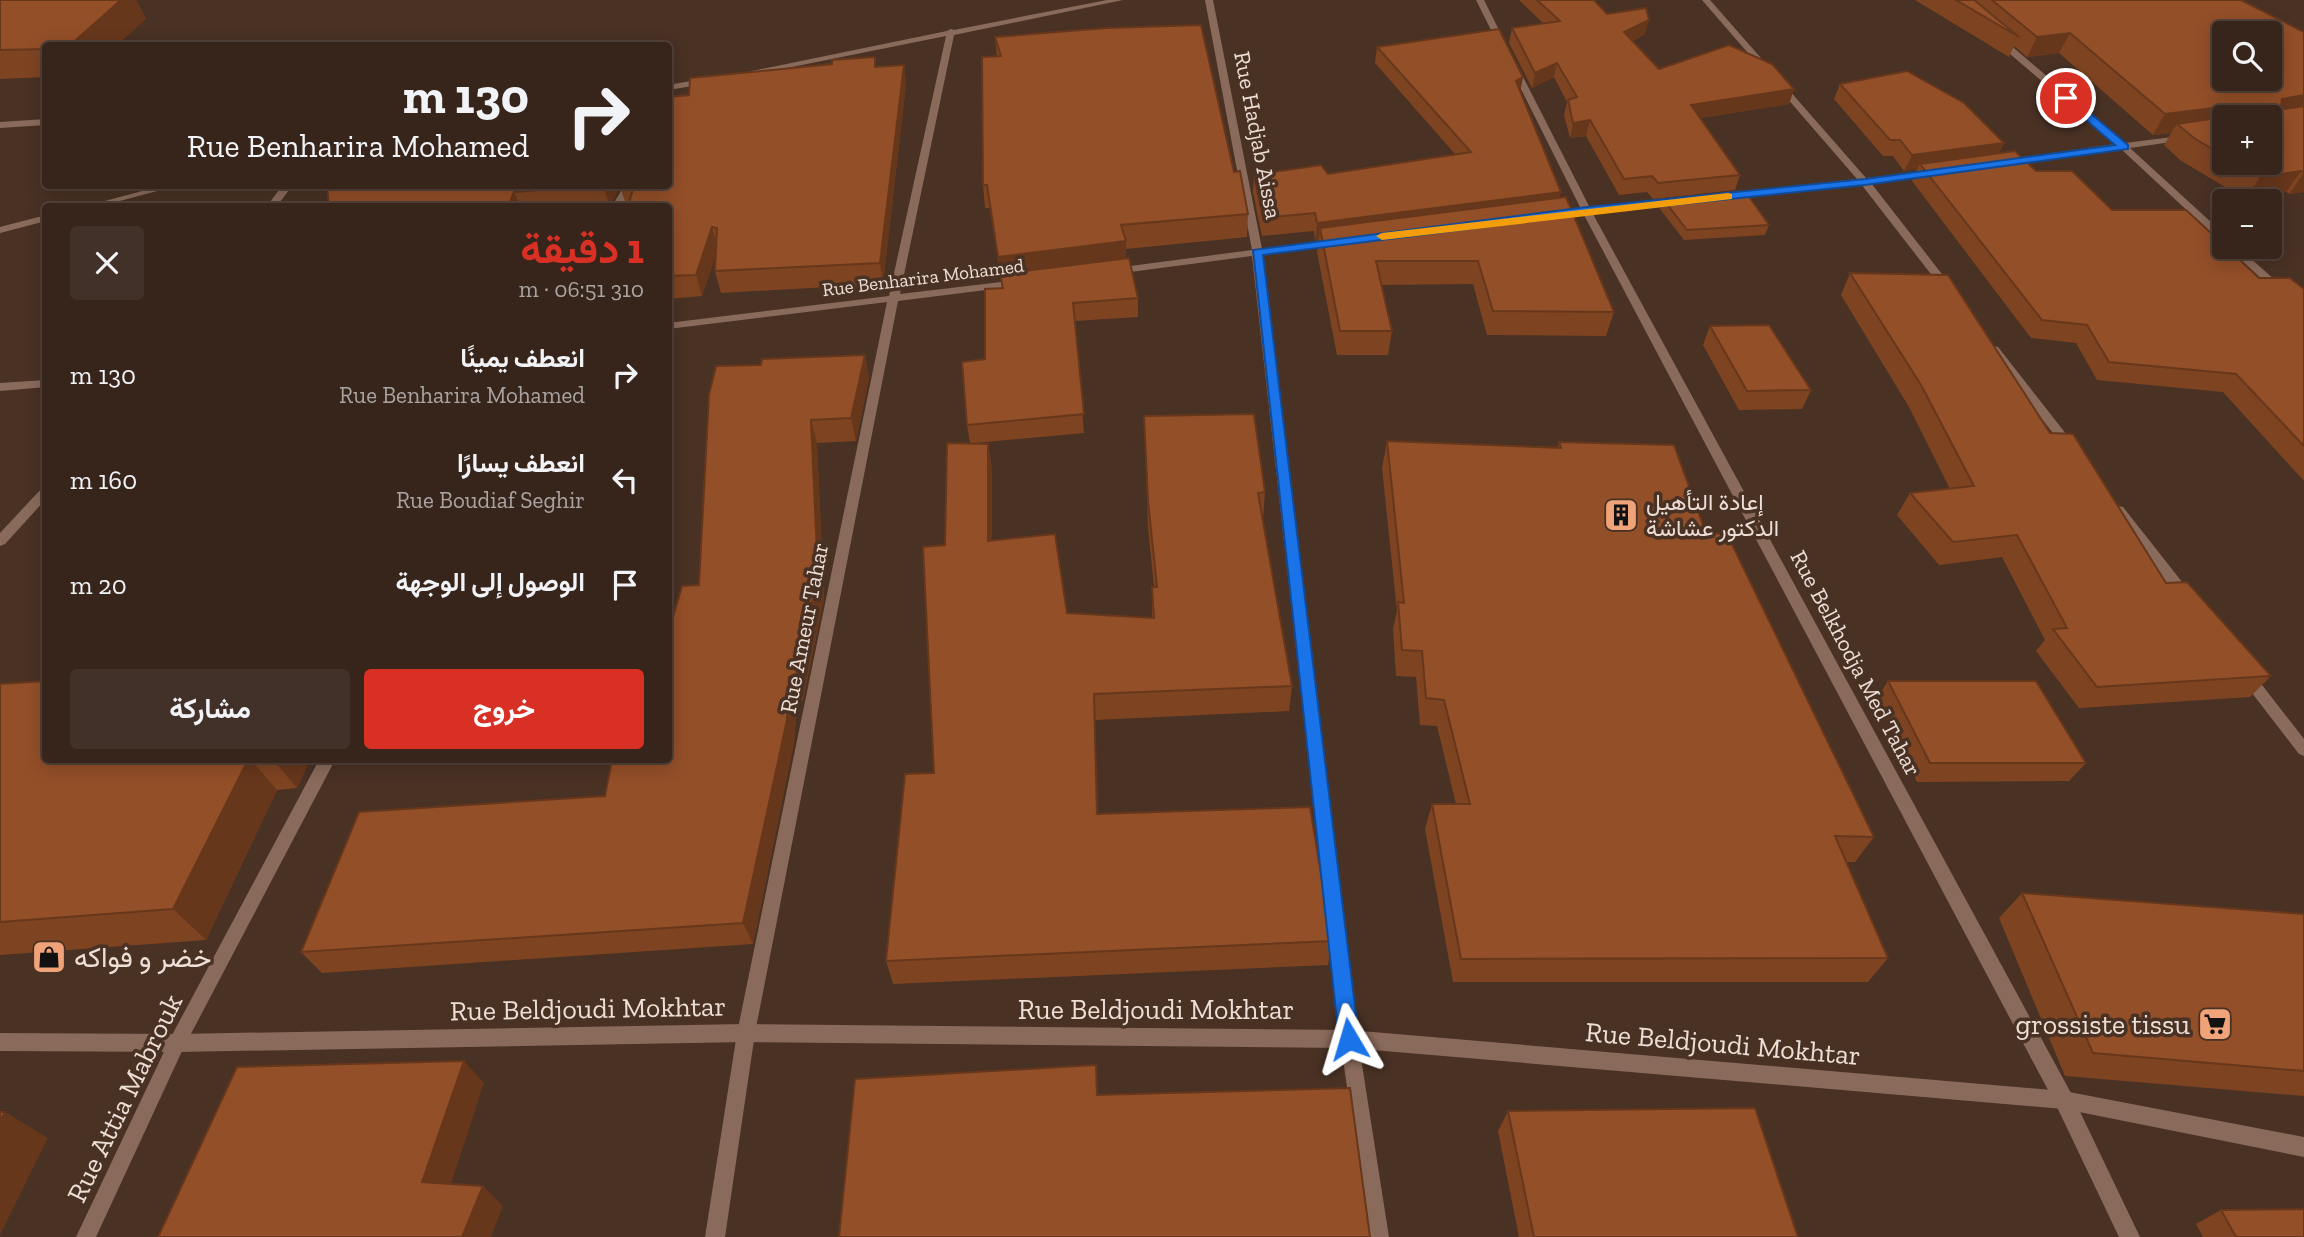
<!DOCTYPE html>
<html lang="ar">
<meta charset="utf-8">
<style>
body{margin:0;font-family:"Zilla Slab",Vazirmatn,serif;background:#423128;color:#f1f3f6;direction:rtl;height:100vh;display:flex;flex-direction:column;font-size:26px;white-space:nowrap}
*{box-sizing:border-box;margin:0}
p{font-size:23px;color:#aaa5a3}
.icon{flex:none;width:38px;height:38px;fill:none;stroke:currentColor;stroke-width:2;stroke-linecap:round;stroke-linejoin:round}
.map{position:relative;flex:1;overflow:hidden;direction:ltr}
.drawer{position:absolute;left:42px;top:203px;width:630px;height:560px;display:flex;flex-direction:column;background:#37251b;border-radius:7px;box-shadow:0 4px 18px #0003,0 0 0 2px #51423a;direction:rtl}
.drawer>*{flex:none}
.hud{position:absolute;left:42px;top:42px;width:630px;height:147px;border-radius:7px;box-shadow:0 4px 18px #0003,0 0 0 2px #51423a;direction:rtl;background:#37251b;color:#f1f3f6;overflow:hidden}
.tools{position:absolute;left:2212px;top:21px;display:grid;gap:14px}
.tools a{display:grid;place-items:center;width:70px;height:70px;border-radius:7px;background:#37251b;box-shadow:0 4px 18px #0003,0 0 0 2px #51423a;font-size:35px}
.pin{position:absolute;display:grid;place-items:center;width:60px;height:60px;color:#fff;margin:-30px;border:4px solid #fff;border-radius:50%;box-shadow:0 2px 7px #0007}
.me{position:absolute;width:77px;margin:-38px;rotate:353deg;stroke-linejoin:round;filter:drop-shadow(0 0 5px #0008)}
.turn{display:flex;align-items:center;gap:24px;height:147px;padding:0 28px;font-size:32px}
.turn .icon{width:91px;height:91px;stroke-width:2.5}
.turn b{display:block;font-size:49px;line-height:60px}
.round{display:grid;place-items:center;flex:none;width:74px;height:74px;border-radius:7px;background:#423128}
.summary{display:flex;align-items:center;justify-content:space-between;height:119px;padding:0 28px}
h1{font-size:42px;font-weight:700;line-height:52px;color:#d93025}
.button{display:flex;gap:14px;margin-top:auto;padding:14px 28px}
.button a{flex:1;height:80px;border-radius:7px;background:#d93025;color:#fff;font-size:28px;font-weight:700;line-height:80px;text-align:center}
.button a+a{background:#423128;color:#f1f3f6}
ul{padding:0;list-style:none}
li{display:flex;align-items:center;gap:21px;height:105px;padding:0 28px}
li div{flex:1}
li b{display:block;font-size:26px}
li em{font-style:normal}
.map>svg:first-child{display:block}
</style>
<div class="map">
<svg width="2304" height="1237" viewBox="0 0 2304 1237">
<rect width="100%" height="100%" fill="#493124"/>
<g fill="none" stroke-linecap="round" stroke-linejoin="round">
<path fill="#8a6b5b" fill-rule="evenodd" d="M1107,0H1123L954,35L900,294L1018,280L1023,283L1018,286L898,301L755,1033L725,1237H705L737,1033L887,302L668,329V323L889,296L946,36L732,79L728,76L947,31L951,29L954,30Z
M1205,0H1213L1262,249L1337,239L1342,242L1337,245L1262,255L1358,1039L1389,1237H1369L1340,1039L1252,256L1115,274L1110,271L1115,268L1252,250Z
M1476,0H1484L1507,46L1506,48L1499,46Z
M1702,0H1710L1866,178L1935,171L1937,173L1932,176L1871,183L1952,287V291H1944L1861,184L1726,198L1724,196L1729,193L1857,179Z
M1995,37H2001L2125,143L2188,135V139L2185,140L2130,148L2224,234V242L2220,241L2121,149L2004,165L2002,163L2007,160L2115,144L1995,41Z
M1511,65L1518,67L1590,208L1681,198L1686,201L1681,204L1593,214L2071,1093L2140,1237H2119L2057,1107L1584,215L1555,218L1550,215L1555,212L1581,209L1510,67Z
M708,78L712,81L711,83L668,90V85Z
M46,119V125L0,128V122Z
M161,186H176L101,206H86Z
M282,186H292L277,206H267Z
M624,186H633L622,206H612Z
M46,215V221L0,233V227Z
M2227,247H2238L2304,306V315L2300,314Z
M1994,346L1998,347L2074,444L2076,447L2074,450H2066L1988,349Z
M46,380V387L0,391V383Z
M46,487V499L5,544L0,546V533L42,488Z
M2118,506L2123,507L2190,592L2192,596L2190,600H2180L2113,513L2112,510Z
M2247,670L2252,672L2304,739V756L2299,754L2242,680L2240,676L2242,672Z
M319,760H335L183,1049L96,1237H76L171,1037Z"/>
<path fill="#8a6b5b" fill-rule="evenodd" d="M746,1024L1349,1030L2064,1091L2304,1137V1157L2064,1109L1349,1048L746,1042L177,1052L0,1051V1033L177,1034Z"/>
</g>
<path fill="#7e4422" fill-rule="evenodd" d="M0,0H136L146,19L46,46V77L0,79Z
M1519,0H1594L1607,14L1645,34L1632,41L1659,69L1794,89L1789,104L1700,118L1740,175L1735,190L1653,199L1647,192L1619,195L1586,136L1570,138L1564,115L1567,102L1554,77L1532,88L1509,43L1512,28L1544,24Z
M1915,0H2241L2304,32V192L2289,194L2286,192L2245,199L2180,160L2164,145L2171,133L2153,135L2059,53L2027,57L2014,46L2009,57ZM2224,117L2270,163H2224Z
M995,37L1234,172L1248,214L1247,237L1126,249V258L1138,298V317L1075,321L1084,433L975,443L988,444L992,470V540L1067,613L1152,618V587H1154L1148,527L1144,416L1265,492L1263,519L1292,686L1289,711L1095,720L1098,814L1332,941L1328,965L893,984L886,961L934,773L945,545L970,443L967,425L985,359L1002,288L990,208H985L983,185L997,56Z
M1377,47L1520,92L1559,197L1614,312L1606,336L1487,335L1473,284L1381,285L1392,331L1388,355H1337L1317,252L1319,240L1315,241L1314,231L1262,236L1253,192L1254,175L1328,174L1455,154L1375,63Z
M877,67L906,84L883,284L721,293L715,271L716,254L702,296L668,299V206L626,204L620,187L610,206H329L327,186H668L689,95Z
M1840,84L2004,143L1999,153L2112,210L2259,278L2304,288V481L2223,392L2097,380L2076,343L2031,338L1912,181L1917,169L1904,171L1893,156H1883L1834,99Z
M1663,199L1769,225L1765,235L1684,240L1660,209Z
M1850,273L2050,433L2166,583L2271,676L2250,697L2079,708L2036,651L2045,640L2002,557L1939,565L1897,515L1910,493L1950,489L1909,407L1841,295Z
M1710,326L1811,390L1802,409L1739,410L1703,345Z
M865,355L869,378L856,441L817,443L824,598L803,700H797L794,742L753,944L322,973L301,952L605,796L699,585L761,365Z
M1387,441L1558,447L1559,442L1706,533L1874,837L1855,862H1846L1888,958L1868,982H1453L1425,829L1432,804H1456L1437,726L1420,725L1416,677L1396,676L1393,629L1397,611L1382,468Z
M1888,681L2086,763L2069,781L1917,782L1876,700Z
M0,684L46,760H310L297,788L277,790L206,940L0,955Z
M2022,893L2304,914V1096L2065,1076L1999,918Z
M1508,1111L1798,1237H1519L1498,1131Z
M2221,1210L2304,1237H2203L2196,1224Z"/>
<path fill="#67371c" d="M121,0H136L146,19L116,46H69Z
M1649,20L1645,34L1620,46L1624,32Z
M2070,33L2059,53L2027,57L2037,37Z
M1557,63L1554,77L1532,88L1535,73Z
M904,65L906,84L883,284L880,263Z
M1523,77L1520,93L1516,81Z
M1794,89L1789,104L1686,120L1691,105Z
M2304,95V113L2270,119L2282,99Z
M2239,105L2231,117L2177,124L2171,133L2153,135L2165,114Z
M1590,120L1586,136L1570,138L1573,123Z
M2004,143L1996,158L1920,164L1917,169L1904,171L1912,155Z
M2301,171L2286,192L2245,199L2260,177Z
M2304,173V192L2289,194Z
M603,186H620V187L610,206Z
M514,192L520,206H508Z
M1561,192L1556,210L1320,228L1319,240L1315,241L1317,223Z
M712,227L718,248L702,296L696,275Z
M1126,241V264L1001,280L998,257Z
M865,355L869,378L856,441L851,418Z
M811,420L817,443L824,598L803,700L796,677Z
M988,444L992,470V567L988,541Z
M789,677L797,700L794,742L753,944L743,923Z
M248,760H251L277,790L206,940L173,909Z
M273,760H310L297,788Z
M464,1061L484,1083L445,1202L422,1182Z
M5,1112L48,1138L0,1235V1121Z
M483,1186L503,1206L491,1237H462Z"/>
<path fill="#934f28" stroke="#67371c" stroke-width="2" fill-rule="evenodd" d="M0,0H121L69,46H46V49L0,50Z
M1537,0H1594L1607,14L1646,8L1649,20L1624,32L1659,69L1729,45L1772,64L1794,89L1691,105L1740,175L1658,183L1652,176L1624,179L1590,120L1573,123L1568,100L1577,97L1557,63L1535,73L1512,28L1560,21Z
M1956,0H1974L2019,37Z
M1992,0H2241L2304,32V95L2282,99L2281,106L2284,109L2304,106V173L2301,171L2260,177L2235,163H2270V117H2226L2238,116L2239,105L2165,114L2070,33L2037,37ZM2224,33H2270V79H2224Z
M1201,25L1234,172L1240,171L1248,214L1121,225L1126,241L998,257L987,185H983L982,57L1001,56L995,37L1107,28Z
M1499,29L1523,77L1516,81L1561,192L1317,223L1315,213L1263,218L1254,175L1321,165L1328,174L1471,152L1377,47Z
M875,57V67L904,65L880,263L715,271L717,228L712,227L696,275L668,276V206H628L634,186H668V97L689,95L690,78L832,64V60Z
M1907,71L1964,103L2004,143L1912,155L1900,140H1890L1840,84Z
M2224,117V156L2194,138L2177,124Z
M2015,151L2036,171H2072L2112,210H2186L2224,245V247H2226L2259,278H2290L2304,289V446L2236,374L2109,362L2087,325L2042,320L1920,164Z
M327,186H594L514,192L508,206H329Z
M1745,191L1769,225L1687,230L1663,199Z
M1566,197L1614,312L1493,311L1478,261H1376L1392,331H1340L1320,228Z
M1129,258L1138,298L1073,303L1084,414L967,425L962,362L985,359V289L1003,288L1000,274Z
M1850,273L1948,275L2050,433L2073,434L2166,583L2187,582L2271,676L2097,687L2053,629L2067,628L2017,535L1953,542L1910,493L1974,486L1921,385Z
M1769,325L1811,390L1747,391L1710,326Z
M865,355L851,418L811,420L818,575L796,677H789L787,720L743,923L301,952L359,812L605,796L612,760H668V634L682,586L699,585L709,395L716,366L761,365L762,359Z
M1254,414L1265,492L1258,493L1292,686L1094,694L1097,814L1310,807L1332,941L886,961L905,774L934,773L923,547L945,545L947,443L988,444V541L1055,534L1067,613L1154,618L1152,587H1157L1148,501L1144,416Z
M1387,441L1561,448L1559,442L1674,445L1706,533L1727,534L1874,837L1835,836L1888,958L1461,959L1432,804H1470L1444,700L1426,698L1422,651L1402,650L1398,602L1404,603Z
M46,681V760H248L173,909L0,922V684Z
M1888,681H2036L2086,763H1930Z
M2022,893L2304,914V1071L2093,1053Z
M464,1061L422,1182L483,1186L462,1237H158L237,1067Z
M1096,1065L1097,1095L1350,1088L1370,1237H839L855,1079Z
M1755,1108L1798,1237H1534L1508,1111Z
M0,1112H5L0,1121Z
M2304,1209V1237H2236L2221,1210Z"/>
<path fill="#1a73e8" stroke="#114b97" stroke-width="2" d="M2063,96H2070L2128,145V149L1865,185L1587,214L1263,255L1359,1039L1356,1046L1349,1049L1342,1046L1339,1039L1253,250L1587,207L1865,179L2115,145L2063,100Z"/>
<path fill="#f59e0b" d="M1728,193L1732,194V199L1382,240L1376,236L1382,233Z"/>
<defs>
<g id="building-square" transform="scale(1.75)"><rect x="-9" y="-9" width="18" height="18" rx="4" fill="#f0a279" stroke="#493124"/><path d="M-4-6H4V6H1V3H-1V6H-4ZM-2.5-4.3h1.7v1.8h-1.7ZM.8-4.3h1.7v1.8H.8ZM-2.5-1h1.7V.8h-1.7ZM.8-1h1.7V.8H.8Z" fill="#111"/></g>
<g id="shop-square" transform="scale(1.75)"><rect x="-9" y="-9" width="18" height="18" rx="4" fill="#f0a279" stroke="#493124"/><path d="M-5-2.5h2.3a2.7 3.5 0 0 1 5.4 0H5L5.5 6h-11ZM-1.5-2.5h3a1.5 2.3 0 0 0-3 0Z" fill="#111"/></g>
<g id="supermarket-square" transform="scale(1.75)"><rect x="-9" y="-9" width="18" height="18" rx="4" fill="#f0a279" stroke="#493124"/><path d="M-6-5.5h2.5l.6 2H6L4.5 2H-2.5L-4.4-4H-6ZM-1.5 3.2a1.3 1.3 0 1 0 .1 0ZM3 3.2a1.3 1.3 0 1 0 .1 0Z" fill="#111"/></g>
</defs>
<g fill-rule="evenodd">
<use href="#building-square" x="1621" y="515"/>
<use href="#shop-square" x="49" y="957"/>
<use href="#supermarket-square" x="2215" y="1024"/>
</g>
<g text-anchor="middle" stroke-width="7" stroke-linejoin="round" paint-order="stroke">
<g font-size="19" fill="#edded6" stroke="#493124">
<text transform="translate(923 277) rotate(-7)" y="7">Rue Benharira Mohamed</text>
</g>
<g font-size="23" fill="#edded6" stroke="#493124">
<text transform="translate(1258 135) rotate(79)" y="8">Rue Hadjab Aissa</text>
<text transform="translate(804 628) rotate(-79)" y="8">Rue Ameur Tahar</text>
<text transform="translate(1856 663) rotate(62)" y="8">Rue Belkhodja Med Tahar</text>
</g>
<g font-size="23" fill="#edded6" stroke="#493124" text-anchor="start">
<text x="1646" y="510">إعادة التأهيل<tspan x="1646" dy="26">الدكتور عشاشة</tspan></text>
</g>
<g font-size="28" fill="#edded6" stroke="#493124" text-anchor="start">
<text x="74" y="967">خضر و فواكه</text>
<text x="2190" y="1034" text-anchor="end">grossiste tissu</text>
</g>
<g font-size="28" fill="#edded6" stroke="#493124">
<text transform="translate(588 1008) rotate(-1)" y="10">Rue Beldjoudi Mokhtar</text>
<text x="1156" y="1019">Rue Beldjoudi Mokhtar</text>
<text transform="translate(1723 1043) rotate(5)" y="10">Rue Beldjoudi Mokhtar</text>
<text transform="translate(124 1098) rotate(-64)" y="10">Rue Attia Mabrouk</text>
</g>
</g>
</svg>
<div class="tools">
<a><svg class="icon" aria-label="search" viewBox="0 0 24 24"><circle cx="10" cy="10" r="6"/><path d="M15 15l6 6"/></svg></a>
<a>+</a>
<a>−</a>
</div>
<div class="pin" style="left:2066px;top:98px;background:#d93025"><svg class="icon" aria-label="arrive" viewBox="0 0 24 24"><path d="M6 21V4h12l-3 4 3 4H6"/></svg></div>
<svg class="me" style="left:1349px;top:1039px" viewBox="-20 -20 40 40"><path d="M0-17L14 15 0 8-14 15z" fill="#1a73e8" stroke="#fff" stroke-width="4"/></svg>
<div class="hud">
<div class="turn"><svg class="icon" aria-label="right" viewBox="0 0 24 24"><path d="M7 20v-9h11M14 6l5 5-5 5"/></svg><div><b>130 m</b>Rue Benharira Mohamed</div></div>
</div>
<section class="drawer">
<div class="summary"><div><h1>1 دقيقة</h1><p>310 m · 06:51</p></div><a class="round"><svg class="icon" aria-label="close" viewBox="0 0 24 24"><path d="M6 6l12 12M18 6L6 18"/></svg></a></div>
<ul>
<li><svg class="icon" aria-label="right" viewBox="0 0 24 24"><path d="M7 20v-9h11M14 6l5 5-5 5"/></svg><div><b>انعطف يمينًا</b><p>Rue Benharira Mohamed</p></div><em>130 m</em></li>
<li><svg class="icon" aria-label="left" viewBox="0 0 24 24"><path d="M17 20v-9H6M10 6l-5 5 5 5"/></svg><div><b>انعطف يسارًا</b><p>Rue Boudiaf Seghir</p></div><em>160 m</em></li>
<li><svg class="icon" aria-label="arrive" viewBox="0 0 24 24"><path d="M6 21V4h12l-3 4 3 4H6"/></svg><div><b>الوصول إلى الوجهة</b></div><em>20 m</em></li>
</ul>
<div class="button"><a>خروج</a><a>مشاركة</a></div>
</section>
</div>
